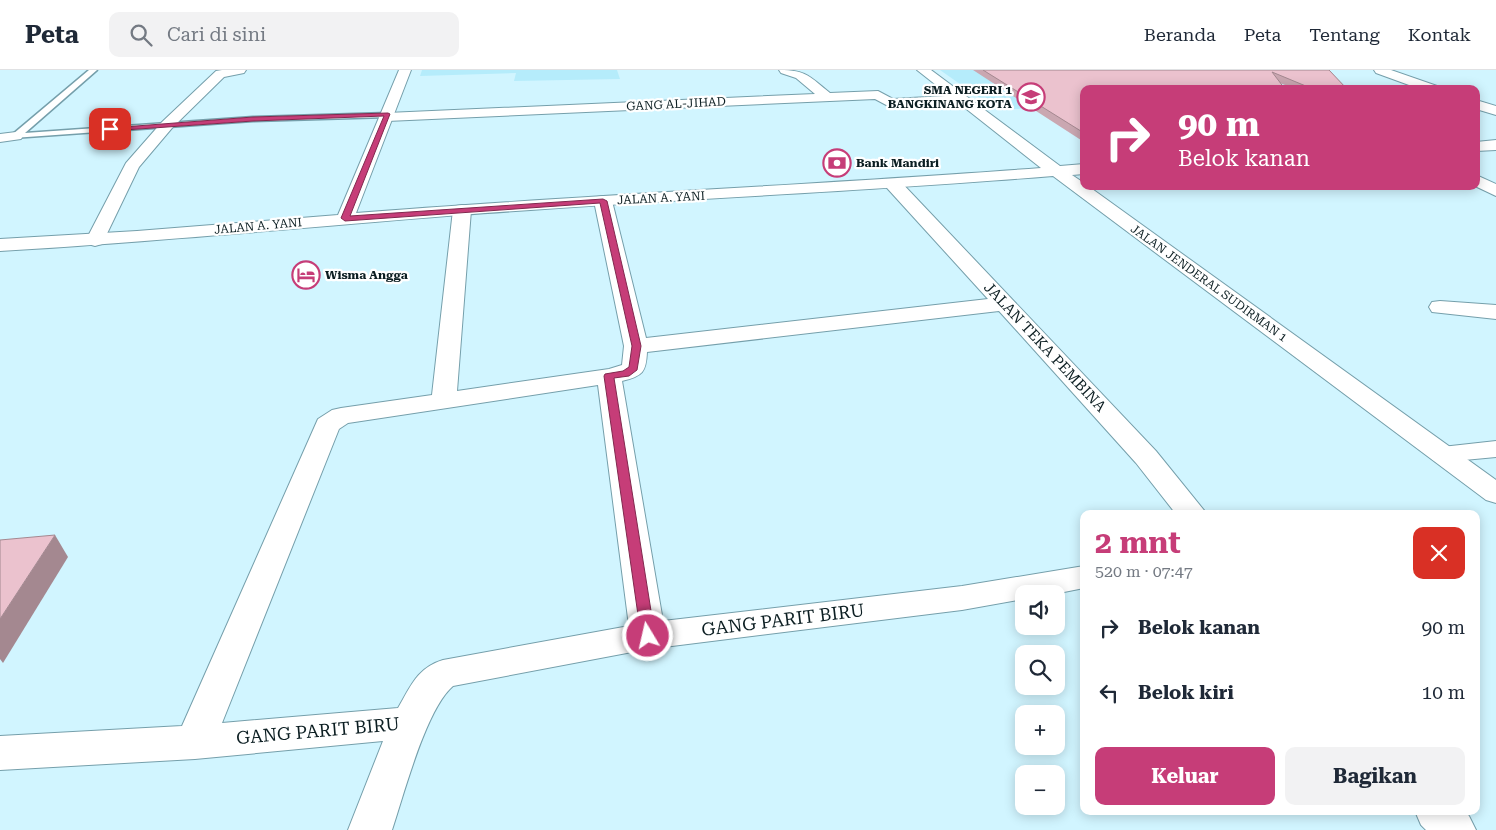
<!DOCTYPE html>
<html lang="id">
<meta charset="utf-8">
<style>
body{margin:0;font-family:"Roboto Serif",serif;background:#f2f2f3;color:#1f2937;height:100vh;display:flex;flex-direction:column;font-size:19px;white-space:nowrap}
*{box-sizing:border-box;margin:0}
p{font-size:16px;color:#747a83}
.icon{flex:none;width:28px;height:28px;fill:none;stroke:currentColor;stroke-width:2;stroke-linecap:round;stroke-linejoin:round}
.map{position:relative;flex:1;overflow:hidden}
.sheet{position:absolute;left:1080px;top:440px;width:400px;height:305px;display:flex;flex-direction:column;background:#fff;border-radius:10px;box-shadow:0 2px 12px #0003}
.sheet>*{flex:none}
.hud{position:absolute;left:1080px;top:15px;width:400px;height:105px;border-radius:10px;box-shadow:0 2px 12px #0003;background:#c63d78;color:#fff;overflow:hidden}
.controls{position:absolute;left:1015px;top:515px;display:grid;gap:10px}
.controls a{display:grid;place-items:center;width:50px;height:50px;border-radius:10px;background:#fff;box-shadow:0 2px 12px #0003;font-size:25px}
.pin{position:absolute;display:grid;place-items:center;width:42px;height:42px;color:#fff;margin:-21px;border-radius:10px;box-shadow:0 2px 8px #0006}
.me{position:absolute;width:55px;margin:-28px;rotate:351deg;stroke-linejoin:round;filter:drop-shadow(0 0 4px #0008)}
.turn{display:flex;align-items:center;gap:18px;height:105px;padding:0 15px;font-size:22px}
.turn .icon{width:65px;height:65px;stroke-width:2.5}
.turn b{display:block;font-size:35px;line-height:42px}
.round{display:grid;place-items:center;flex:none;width:52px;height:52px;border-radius:10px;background:#f2f2f3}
.summary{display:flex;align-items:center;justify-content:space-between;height:85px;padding:0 15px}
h1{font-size:30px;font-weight:700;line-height:38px;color:#c63d78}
.action{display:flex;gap:10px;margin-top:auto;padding:10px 15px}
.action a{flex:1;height:58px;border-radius:10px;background:#c63d78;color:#fff;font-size:20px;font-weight:700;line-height:58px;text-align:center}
.action a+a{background:#f2f2f3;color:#1f2937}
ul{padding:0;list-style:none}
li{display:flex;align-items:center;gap:15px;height:65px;padding:0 15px}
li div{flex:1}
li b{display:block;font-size:19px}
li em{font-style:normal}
header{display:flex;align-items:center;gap:30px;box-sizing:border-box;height:70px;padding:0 25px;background:#fff;border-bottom:1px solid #e0e1e3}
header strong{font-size:24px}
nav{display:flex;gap:28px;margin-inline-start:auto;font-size:18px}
.search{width:350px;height:45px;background:#f2f2f3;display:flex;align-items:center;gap:12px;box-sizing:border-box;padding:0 18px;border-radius:10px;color:#747a83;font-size:19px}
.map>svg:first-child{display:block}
</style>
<header>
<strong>Peta</strong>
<div class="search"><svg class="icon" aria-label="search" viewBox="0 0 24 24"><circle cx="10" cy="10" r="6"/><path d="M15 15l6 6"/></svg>Cari di sini</div>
<nav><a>Beranda</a><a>Peta</a><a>Tentang</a><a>Kontak</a></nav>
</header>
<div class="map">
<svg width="1496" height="760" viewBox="0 0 1496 760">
<rect width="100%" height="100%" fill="#d1f5ff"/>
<path fill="#b5ecfb" d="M422,0H617L620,9L514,11L516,3L420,6Z
M940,0H1208L1084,19V35L997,40Z"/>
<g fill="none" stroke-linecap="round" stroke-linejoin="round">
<g stroke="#759fab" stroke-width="3">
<path id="lane" d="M89,0H97L25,63L253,47L388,43L392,45L388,47L253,51L13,68V64Z"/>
</g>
<g stroke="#759fab" stroke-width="2">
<path id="street" d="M222,0H246L244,3L224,7L172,58L139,97L102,174L95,176L88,174L86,170L126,93L162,52L216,1Z
M779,0C807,0 810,7 830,23L878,21L893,29L963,25L970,29L963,33L890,37L875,29L387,51L380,47L387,43L815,24L796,8L781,3Z
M16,62L21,63L23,66L21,69L0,72V64Z
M1476,105L1496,114V126L1475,116Z
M893,109L899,110L1156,381L1207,444H1176L1136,393L999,241L647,282C646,302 643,306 622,311L663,551L962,516L1084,496V518L1054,524H1024V529L962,540L648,579L453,616C426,639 404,724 392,760H348L383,671L195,689L0,700V666L182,656L318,349L332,340L341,338L432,325L453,140L456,136L462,135L468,136L471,140L457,321L609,299L622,295L624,276L594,131L597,127L603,126L609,127L612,131L646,268L988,229L887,118L885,114L887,110ZM598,315L629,556L443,590C417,598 411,616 398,638L222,653L339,359L348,353Z
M1440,231L1496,235V249L1432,242L1429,237L1432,232Z
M1496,371V387L1443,392L1433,390L1429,384L1433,378Z
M1415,741H1465L1469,746L1476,760H1426L1421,755Z"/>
</g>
<g stroke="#759fab" stroke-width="2">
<path id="secondary" d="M399,0H411L356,143C584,125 813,115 1041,98L917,0H931L1060,96L1084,94V104L1072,105L1084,113V116H1088L1496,410V433L1486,430L1053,106C855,122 658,130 460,145C307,157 154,172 0,181V169L137,161L338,145Z
M1374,0H1391L1437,16L1439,19H1420L1376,3Z
M1476,30L1496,36V45L1476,39Z
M1496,70V80L1476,81V72Z"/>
</g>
<use href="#lane" fill="#fff" fill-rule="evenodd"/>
<use href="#street" fill="#fff" fill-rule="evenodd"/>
<use href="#secondary" fill="#fff" fill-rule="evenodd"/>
</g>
<path fill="#caa7b1" d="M973,0H1329L1347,19H1295L1280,13L1084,19V72Z"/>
<path fill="#a48890" d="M55,465L68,487L3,593L0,589V549Z"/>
<path fill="#ebc2ce" stroke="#a48890" d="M983,0H1329L1347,19H1313L1272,2L1285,19H1084V63Z
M55,465L0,549V470Z"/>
<path fill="#c63d78" stroke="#81284e" d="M388,43L390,44L350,146L603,129L607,131L641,276L637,300L629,306L614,308L655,566L653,570L648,571L643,570L641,566L604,306L605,304L623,301L629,297L632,276L600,133L345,151L341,148L384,46L253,51L110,61L107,59L110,58L253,47Z"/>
<defs>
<g id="school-ring" transform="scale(1.4375)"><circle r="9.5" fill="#fff" stroke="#c63d78" stroke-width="1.5"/><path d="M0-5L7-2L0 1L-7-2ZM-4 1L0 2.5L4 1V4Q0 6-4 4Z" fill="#c63d78"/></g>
<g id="bank-ring" transform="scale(1.4375)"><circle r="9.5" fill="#fff" stroke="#c63d78" stroke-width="1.5"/><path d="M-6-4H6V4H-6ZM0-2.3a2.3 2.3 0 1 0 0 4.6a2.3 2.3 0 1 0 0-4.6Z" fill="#c63d78"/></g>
<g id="hotel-ring" transform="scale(1.4375)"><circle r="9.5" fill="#fff" stroke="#c63d78" stroke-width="1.5"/><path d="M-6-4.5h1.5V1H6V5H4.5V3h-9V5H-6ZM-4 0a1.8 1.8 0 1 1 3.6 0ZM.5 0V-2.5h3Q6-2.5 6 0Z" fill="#c63d78"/></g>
</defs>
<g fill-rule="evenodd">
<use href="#school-ring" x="1031" y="27"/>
<use href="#bank-ring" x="837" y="93"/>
<use href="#hotel-ring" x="306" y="205"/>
</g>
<g text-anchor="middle" stroke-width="4.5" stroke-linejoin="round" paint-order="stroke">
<g font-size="12" font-weight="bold" fill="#0c1e22" stroke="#fff" text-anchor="start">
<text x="1012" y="24" text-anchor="end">SMA NEGERI 1<tspan x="1012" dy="14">BANGKINANG KOTA</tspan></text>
<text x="856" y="97">Bank Mandiri</text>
<text x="325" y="209">Wisma Angga</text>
</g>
<g font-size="12" fill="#0c1e22" stroke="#fff">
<text transform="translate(676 34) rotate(-3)" y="4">GANG AL-JIHAD</text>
<text transform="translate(661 128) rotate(-3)" y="4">JALAN A. YANI</text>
<text transform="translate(258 156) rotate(-5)" y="4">JALAN A. YANI</text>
<text transform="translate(1209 213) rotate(36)" y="4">JALAN JENDERAL SUDIRMAN 1</text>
</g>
<g font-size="15" fill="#0c1e22" stroke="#fff">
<text transform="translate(1045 277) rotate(47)" y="5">JALAN TEKA PEMBINA</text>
</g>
<g font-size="18" fill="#0c1e22" stroke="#fff">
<text transform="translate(783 550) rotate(-7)" y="6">GANG PARIT BIRU</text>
<text transform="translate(318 661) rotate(-5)" y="6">GANG PARIT BIRU</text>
</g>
</g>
</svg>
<div class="controls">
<a><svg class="icon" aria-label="sound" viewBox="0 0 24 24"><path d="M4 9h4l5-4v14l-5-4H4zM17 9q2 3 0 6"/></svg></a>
<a><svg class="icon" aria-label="search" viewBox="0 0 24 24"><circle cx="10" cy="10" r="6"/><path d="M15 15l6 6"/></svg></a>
<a>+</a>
<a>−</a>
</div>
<div class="pin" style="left:110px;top:59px;background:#d93025"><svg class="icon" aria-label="arrive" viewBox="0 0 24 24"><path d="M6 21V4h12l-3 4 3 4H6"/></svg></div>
<svg class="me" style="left:648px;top:566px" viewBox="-20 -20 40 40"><circle r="17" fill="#c63d78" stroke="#fff" stroke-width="3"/><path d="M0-11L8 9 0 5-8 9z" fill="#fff"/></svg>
<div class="hud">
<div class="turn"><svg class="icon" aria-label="right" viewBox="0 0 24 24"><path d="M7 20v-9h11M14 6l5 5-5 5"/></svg><div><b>90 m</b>Belok kanan</div></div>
</div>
<section class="sheet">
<div class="summary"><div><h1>2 mnt</h1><p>520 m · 07:47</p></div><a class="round" style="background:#d93025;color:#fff"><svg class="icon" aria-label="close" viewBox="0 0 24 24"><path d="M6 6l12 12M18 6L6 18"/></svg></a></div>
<ul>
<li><svg class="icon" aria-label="right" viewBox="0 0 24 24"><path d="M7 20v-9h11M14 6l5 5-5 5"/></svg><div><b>Belok kanan</b></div><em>90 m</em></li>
<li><svg class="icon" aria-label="left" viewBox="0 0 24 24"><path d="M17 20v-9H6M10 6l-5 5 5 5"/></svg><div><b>Belok kiri</b></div><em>10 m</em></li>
</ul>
<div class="action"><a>Keluar</a><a>Bagikan</a></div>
</section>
</div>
